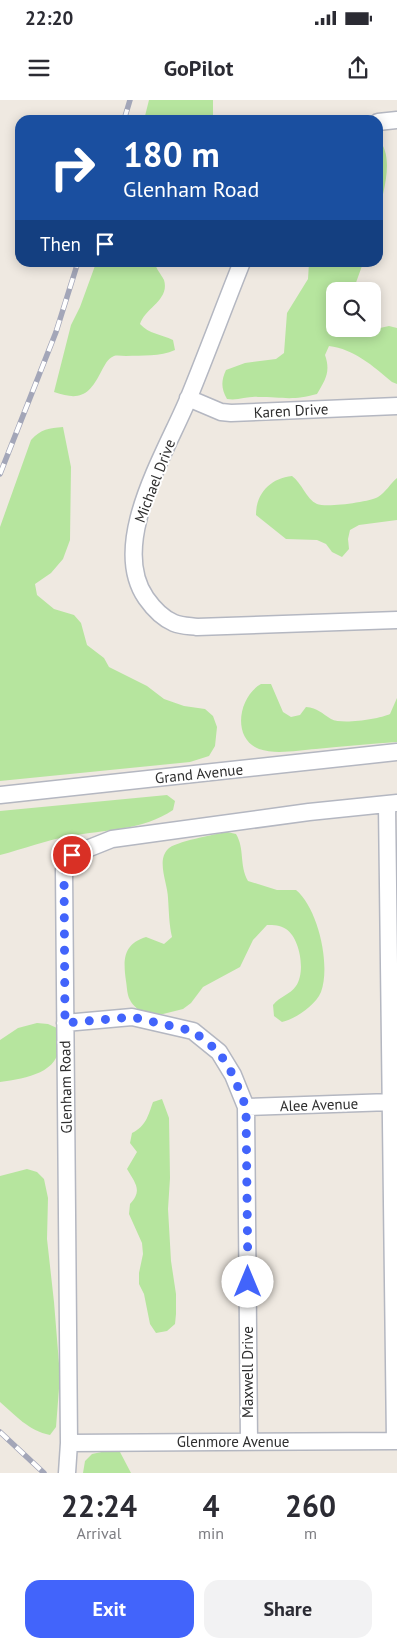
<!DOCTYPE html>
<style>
body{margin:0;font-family:"PT Sans",sans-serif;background:#f2f2f3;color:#2b2b33;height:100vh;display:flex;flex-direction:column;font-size:19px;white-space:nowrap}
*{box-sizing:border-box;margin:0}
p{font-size:16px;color:#7c7c81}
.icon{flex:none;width:28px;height:28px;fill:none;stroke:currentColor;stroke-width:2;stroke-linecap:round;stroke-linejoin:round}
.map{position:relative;height:1373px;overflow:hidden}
.details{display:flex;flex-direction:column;background:#fff;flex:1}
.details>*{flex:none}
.top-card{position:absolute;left:15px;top:15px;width:368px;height:152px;border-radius:15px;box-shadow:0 2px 12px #0003;background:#1a4fa0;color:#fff;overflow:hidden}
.buttons{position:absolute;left:326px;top:182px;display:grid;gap:10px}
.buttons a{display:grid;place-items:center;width:55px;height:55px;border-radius:10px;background:#fff;box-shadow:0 2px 12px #0003;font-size:25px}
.pin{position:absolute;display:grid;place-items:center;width:42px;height:42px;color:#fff;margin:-21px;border:2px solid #fff;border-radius:50%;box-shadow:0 1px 5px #0007}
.me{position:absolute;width:55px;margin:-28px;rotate:0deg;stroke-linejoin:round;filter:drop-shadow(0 0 4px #0008)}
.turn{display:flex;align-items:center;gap:18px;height:105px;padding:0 25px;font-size:22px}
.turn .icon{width:65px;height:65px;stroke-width:2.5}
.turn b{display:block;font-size:35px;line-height:42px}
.then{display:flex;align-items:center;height:48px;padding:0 25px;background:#0003;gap:10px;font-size:19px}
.eta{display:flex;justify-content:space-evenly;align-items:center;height:85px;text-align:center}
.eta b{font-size:30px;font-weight:700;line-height:35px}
.primary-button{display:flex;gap:10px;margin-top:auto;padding:10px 25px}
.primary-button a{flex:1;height:58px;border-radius:15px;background:#4264fb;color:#fff;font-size:20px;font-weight:700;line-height:58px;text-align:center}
.primary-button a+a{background:#f2f2f3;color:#2b2b33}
.status{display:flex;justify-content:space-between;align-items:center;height:35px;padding:0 25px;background:#fff;direction:ltr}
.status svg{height:14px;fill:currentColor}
header{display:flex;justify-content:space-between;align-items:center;height:65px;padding:0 25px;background:#fff;font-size:22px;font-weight:700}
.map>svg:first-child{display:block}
</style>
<div class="status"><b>22:20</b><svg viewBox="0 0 49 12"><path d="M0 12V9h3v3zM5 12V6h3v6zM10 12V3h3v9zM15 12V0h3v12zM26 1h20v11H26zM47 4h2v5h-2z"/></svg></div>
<header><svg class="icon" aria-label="menu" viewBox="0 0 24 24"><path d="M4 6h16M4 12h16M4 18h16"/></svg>GoPilot<svg class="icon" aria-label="share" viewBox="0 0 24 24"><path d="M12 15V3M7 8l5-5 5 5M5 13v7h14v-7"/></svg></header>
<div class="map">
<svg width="397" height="1373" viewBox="0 0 397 1373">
<rect width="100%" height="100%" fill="#efe9e1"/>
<path fill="#b6e59e" d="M149,0H213V16L221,20H144Z
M378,39C396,57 382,95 378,117Z
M96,163H155C156,169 161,174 164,180C170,200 145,208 140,224C149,234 161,234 173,240L175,250C160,257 142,255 126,256C122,256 117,255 114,256C107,259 105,265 102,270C89,296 80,301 54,292L71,225L80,207Z
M309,163H363L353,191H335V229L371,230L389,226L397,228V284L392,282C373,266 354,249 329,246L325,255C331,272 325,280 317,294C292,301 283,297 258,297C247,296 238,301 227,299C221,288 221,281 226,270L245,263L276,259L284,253L287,213L308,179Z
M63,327L71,367L70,440L63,459L51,473L35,484L37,495L54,509L74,515L81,523L87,545L104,558L109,567L147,586L164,599L184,606L205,609L213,616L217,627L215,646L209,656L190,662L0,681V427L31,340C41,329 49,328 63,327Z
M292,376C302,383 306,399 317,404C326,408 369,402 378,397C386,392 390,384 397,378V420L359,425L350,430L348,439L349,449L342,457L332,452L326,444L317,440L286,439L256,415C256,393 271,378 292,376Z
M261,584H271L283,612L291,617L300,615L306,607C318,608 321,613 331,619C342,625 379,619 390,614L397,598V642C370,644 343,646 316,649C299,650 276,655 259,649C231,638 239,596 261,584Z
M167,695L175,701L173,710C144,730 104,730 70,736C47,740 23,749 0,755V711Z
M227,732L236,734C245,749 239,765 248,781L277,790H296C318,808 331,865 321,892C315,906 295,919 282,922L274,916L273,905C280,896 290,895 296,886C306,872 300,838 286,829C280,825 274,825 267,825L253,840L240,867L203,887L191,903L183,909L163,914H144C139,910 133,906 130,900C127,895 127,887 126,881C123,860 123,844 146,837L164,844L172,837C169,824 169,812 168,798C168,784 156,761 168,749C174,742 216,734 227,732Z
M37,923L48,924L57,928C70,970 32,978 0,982V940L18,928Z
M162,999L169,1018L170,1078L168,1109L171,1161L176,1194V1214L175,1224L167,1231L156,1233L150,1224L144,1194L139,1184V1173L143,1154L142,1143L129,1114L130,1104C143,1090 135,1083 127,1069L137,1052L130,1043L132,1033C146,1026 148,1016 153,1002Z
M27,1069L37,1072L44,1079L48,1098L47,1139L54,1202L60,1276L56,1327L50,1335C29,1331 15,1315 0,1302V1076Z
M111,1350L120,1352L131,1373H83L85,1361L92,1354Z"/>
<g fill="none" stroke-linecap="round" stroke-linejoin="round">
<g stroke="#b4b7c1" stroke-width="19">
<path id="minor" d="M378,22L397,20
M242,162C224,207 207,253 189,297C167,351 108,443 146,498C153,508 162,518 174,523C181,526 190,526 197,527L397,520
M188,298L221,312L231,313L397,306
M0,695L397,652
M387,705L395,1341
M65,923L132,917L193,931L219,952L233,975L246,1007L249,1342
M246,1007L391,1002
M69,1343L397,1341
M67,1373L69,1343L64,770L72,755L112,739L309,712L397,703"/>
</g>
<use href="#minor" stroke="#fff" stroke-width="16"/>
<g stroke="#a3a6b8" stroke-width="5.5">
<path id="rail" d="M124,20L130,0
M0,374L56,232L78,162
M0,1332L44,1373"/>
</g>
<use href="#rail" stroke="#fff" stroke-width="4" stroke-dasharray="11" stroke-linecap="butt"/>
</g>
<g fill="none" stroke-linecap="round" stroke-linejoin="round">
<path stroke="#4264fb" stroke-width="9" stroke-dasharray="0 16.2" d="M72,755L64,770L65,923L132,917L193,931L219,952L233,975L246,1007L248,1182"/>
</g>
<g text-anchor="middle" stroke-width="4" stroke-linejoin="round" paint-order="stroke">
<g font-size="15" fill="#2e2e2e" stroke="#fff">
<text transform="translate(291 311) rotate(-3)" y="5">Karen Drive</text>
<text transform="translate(155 381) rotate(-69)" y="5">Michael Drive</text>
<text transform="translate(199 674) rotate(-6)" y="5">Grand Avenue</text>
<text transform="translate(66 987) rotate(-91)" y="5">Glenham Road</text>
<text transform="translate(319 1005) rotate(-2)" y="5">Alee Avenue</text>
<text transform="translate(248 1272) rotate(-90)" y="5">Maxwell Drive</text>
<text x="233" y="1347">Glenmore Avenue</text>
</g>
</g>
</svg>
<div class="buttons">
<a><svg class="icon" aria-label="search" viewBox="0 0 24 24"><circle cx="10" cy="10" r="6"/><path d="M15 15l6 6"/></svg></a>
</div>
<div class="pin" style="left:72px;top:755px;background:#d93025"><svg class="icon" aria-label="arrive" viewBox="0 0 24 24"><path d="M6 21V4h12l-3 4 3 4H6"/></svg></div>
<svg class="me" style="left:248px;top:1182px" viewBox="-20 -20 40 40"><circle r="19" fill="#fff"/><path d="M0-13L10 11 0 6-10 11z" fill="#4264fb"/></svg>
<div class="top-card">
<div class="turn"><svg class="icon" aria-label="right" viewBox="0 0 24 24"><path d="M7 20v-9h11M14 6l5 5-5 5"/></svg><div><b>180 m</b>Glenham Road</div></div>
<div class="then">Then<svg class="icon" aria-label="arrive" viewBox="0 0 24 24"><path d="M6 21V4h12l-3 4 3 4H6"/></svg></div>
</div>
</div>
<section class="details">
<div class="eta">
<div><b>22:24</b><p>Arrival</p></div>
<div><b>4</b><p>min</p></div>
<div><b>260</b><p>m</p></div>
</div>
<div class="primary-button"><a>Exit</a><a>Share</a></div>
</section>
